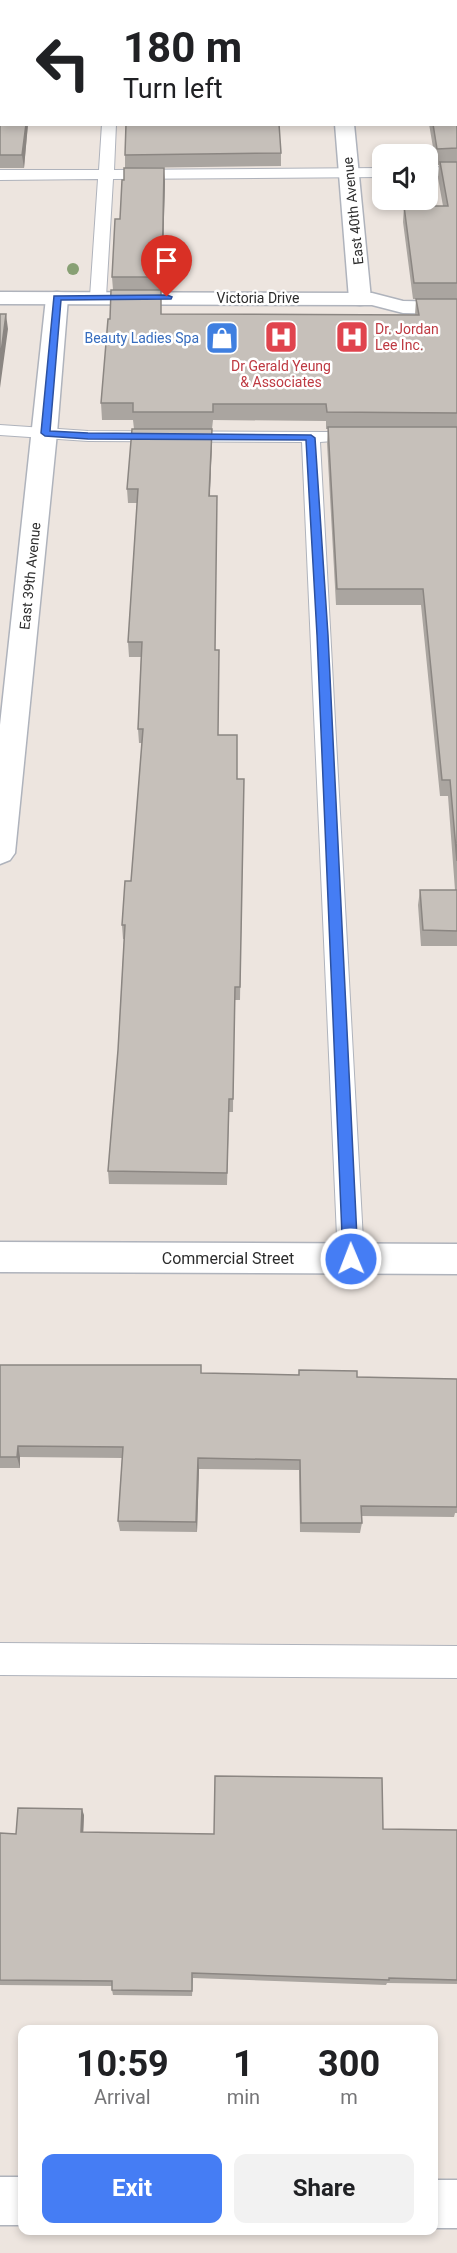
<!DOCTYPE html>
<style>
body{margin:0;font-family:Roboto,sans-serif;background:#f2f2f2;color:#202124;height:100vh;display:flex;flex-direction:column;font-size:22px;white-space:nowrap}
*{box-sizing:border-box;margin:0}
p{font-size:20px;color:#757577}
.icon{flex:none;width:33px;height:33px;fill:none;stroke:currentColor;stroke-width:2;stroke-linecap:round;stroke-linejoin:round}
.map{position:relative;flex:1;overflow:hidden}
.drawer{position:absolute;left:18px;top:2025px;width:420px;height:210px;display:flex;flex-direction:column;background:#fff;border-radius:12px;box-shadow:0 3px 9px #0003}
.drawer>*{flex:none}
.guide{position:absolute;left:0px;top:0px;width:458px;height:126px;box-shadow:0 3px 9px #0003;background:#fff;color:#202124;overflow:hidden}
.controls{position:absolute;left:372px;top:144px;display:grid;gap:12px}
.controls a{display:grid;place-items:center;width:66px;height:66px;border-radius:12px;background:#fff;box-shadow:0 3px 9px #0003;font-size:30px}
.pin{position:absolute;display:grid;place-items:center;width:51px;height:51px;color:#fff;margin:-62px -26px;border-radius:50% 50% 50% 0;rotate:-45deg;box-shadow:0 0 6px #0007}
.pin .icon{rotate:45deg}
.me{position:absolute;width:66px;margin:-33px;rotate:359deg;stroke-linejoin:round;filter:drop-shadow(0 0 4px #0008)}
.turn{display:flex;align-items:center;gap:21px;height:126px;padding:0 24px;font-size:27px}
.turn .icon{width:78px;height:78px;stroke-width:2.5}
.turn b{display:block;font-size:42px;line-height:51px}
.eta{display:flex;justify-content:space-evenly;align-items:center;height:102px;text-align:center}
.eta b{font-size:36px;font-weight:700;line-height:42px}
.cta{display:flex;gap:12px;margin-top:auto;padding:12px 24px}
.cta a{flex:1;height:69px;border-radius:12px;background:#457df4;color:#fff;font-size:24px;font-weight:700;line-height:69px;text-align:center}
.cta a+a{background:#f2f2f2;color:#202124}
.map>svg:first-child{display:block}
</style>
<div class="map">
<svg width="457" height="2253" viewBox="0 0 457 2253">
<rect width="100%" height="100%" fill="#ede5df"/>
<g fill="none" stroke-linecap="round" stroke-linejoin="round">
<g stroke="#afb3bc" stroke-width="2">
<path id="lane" d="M113,0H127V2H113Z
M102,124H116L114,170L382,168V177L113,179L106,297L98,302L90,297L98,179L0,180V170H99Z
M457,166V176H428V168Z
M0,425L88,431L327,432L333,433L336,437L333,441L320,442L364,1259L361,1267L351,1271L341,1267L338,1259L302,442L88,441L0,435Z
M0,1643L457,1646V1678L0,1675Z"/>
</g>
<g stroke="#afb3bc" stroke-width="3">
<path id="street" d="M323,0H341V2H323Z
M335,124H354L371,299L368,304L360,305L352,304L349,299Z
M57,292L65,293L68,298L57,433L15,853L10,860L0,864V725L46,298L49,293Z
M0,1242L457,1244V1274L0,1272Z
M0,2177H22V2225H0Z
M434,2180H457V2228H434Z"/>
</g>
<g stroke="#afb3bc" stroke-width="3">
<path id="secondary" d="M0,292L372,293L403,301L457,302V314L403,313L372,305L0,304Z"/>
</g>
<use href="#lane" fill="#fff" fill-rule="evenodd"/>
<use href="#street" fill="#fff" fill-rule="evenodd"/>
<use href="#secondary" fill="#fff" fill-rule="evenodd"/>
</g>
<circle fill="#88a074" cx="73" cy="269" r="6"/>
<path fill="#aaa5a0" d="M0,0H54V2H2V124H28L24,168H0Z
M407,0H457V946H421L418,905L420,890H455L448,796H440L421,605H336L327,443L328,429H326V421L213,420L212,429L210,496L218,735L237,779H244L240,1000H234L233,1112H229L227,1185L109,1184L108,1171L118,1050L124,939H123L122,925L131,881L142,743H139L138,729L141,657H129L128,642L137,503H128L127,489L134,429L133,420H102L101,403L415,315L416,299H422H413L403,222L404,206H443L438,178L439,165H436L429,124H456V2H407Z
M281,153V166L125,168V155Z
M165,181L162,290H113L112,277L120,219Z
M0,1365H201V1373L457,1379V1513H455L454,1517L361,1516L362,1523L360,1533L300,1532L299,1470L199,1469L197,1532L120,1531L118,1521L122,1458L20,1457V1468H0Z
M84,1815L83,1832L214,1834L383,1829L457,1830V1984L387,1983L386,1985L193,1978L192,1996L113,1995L112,1990V1986L0,1985V1833L16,1834Z"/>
<path fill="#8b8682" d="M26,124H28L24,168L22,155Z
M164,168L165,181L162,290V277Z
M6,314L8,329L0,388V360Z
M212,429V443L209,510V496Z
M18,1446L20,1457V1468L17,1457Z
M198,1458L199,1469L197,1532L196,1522Z
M82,1809L84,1815L83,1839L81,1832Z"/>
<path fill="#c6c0ba" stroke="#8b8682" stroke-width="1.5" d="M0,0H52V2H2V124H26L22,155H0Z
M129,0H276V2H128Z
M411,0H457V148L437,149L433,124H456V2H411Z
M126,124H279L281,153L125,155Z
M440,162H457V283H414L404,206H448Z
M124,168H164L162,277H112L115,219H120L122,180H124Z
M111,290H161V314L419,315L416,299H457V413L327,412L326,404H213V412H133V403H101L108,319H110Z
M0,314H6L0,360Z
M328,427H457V861L450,780H442L423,589H337Z
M132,429H212L209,496H217L215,650H219L218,735H237V779H244L240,987H235L233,1099H229L227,1173L108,1171L118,1050L125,925H122L125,881H131L143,729H138L142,642H128L138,489H127Z
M420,890H457V931L423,930Z
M0,1365H201V1373L299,1375V1370L357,1371V1377L457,1379V1507L361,1506L362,1523H301L300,1460L198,1458L196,1522L118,1521L123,1447L18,1446L17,1457H0Z
M215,1776L382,1778L383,1829L457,1830V1980L389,1978V1980L192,1973V1991L112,1990V1981L0,1980V1833L16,1834L18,1808L82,1809L81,1832L214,1834Z"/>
<path fill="#457df4" stroke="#2d519f" stroke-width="1.5" d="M167,295L172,297L171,299L61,300L50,431L88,433L311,435L315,438L328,635L358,1259L356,1263L351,1265L345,1263L343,1259L317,635L306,440L88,439L45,436L41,433L54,296Z"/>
<defs>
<g id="hospital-square" transform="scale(1.725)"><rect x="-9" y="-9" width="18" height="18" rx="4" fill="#e0444e" stroke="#fff"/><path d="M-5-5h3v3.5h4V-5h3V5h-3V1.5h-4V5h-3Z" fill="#fff"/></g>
<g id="shop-square" transform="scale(1.725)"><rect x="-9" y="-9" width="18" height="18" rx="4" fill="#3f7fe0" stroke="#fff"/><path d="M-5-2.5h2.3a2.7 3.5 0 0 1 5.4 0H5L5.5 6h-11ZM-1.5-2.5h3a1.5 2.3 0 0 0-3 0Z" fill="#fff"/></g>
</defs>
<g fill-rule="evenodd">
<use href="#hospital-square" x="281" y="337"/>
<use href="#hospital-square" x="352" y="337"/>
<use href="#shop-square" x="222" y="338"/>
</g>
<g text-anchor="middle" stroke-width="5" stroke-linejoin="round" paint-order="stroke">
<g font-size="14" fill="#2c2c2c" stroke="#fff">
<text transform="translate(353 211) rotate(-96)" y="5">East 40th Avenue</text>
<text x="258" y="303">Victoria Drive</text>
<text transform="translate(30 576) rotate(-84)" y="5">East 39th Avenue</text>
</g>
<g font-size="14" fill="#be3a42" stroke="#fff" text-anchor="start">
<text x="375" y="334">Dr. Jordan<tspan x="375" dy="16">Lee Inc.</tspan></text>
<text x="281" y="371" text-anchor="middle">Dr Gerald Yeung<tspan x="281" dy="16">&amp; Associates</tspan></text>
</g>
<g font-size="14" fill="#366cbe" stroke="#fff" text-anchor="end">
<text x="199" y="343">Beauty Ladies Spa</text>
</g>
<g font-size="16" fill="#2c2c2c" stroke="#fff">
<text x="228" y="1264">Commercial Street</text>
</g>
</g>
</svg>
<div class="controls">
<a><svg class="icon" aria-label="sound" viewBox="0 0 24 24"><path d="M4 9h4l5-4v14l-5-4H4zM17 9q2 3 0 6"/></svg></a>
</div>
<div class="pin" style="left:167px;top:297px;background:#d93025"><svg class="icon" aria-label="arrive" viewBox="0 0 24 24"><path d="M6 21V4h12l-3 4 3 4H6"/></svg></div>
<svg class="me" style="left:351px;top:1259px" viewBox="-20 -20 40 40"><circle r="17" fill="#457df4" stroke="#fff" stroke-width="3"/><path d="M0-11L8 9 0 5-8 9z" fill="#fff"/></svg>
<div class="guide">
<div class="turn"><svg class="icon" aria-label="left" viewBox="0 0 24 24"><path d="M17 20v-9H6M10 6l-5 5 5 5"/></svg><div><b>180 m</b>Turn left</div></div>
</div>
<section class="drawer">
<div class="eta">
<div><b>10:59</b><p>Arrival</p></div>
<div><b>1</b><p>min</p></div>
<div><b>300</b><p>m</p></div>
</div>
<div class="cta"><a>Exit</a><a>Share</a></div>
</section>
</div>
